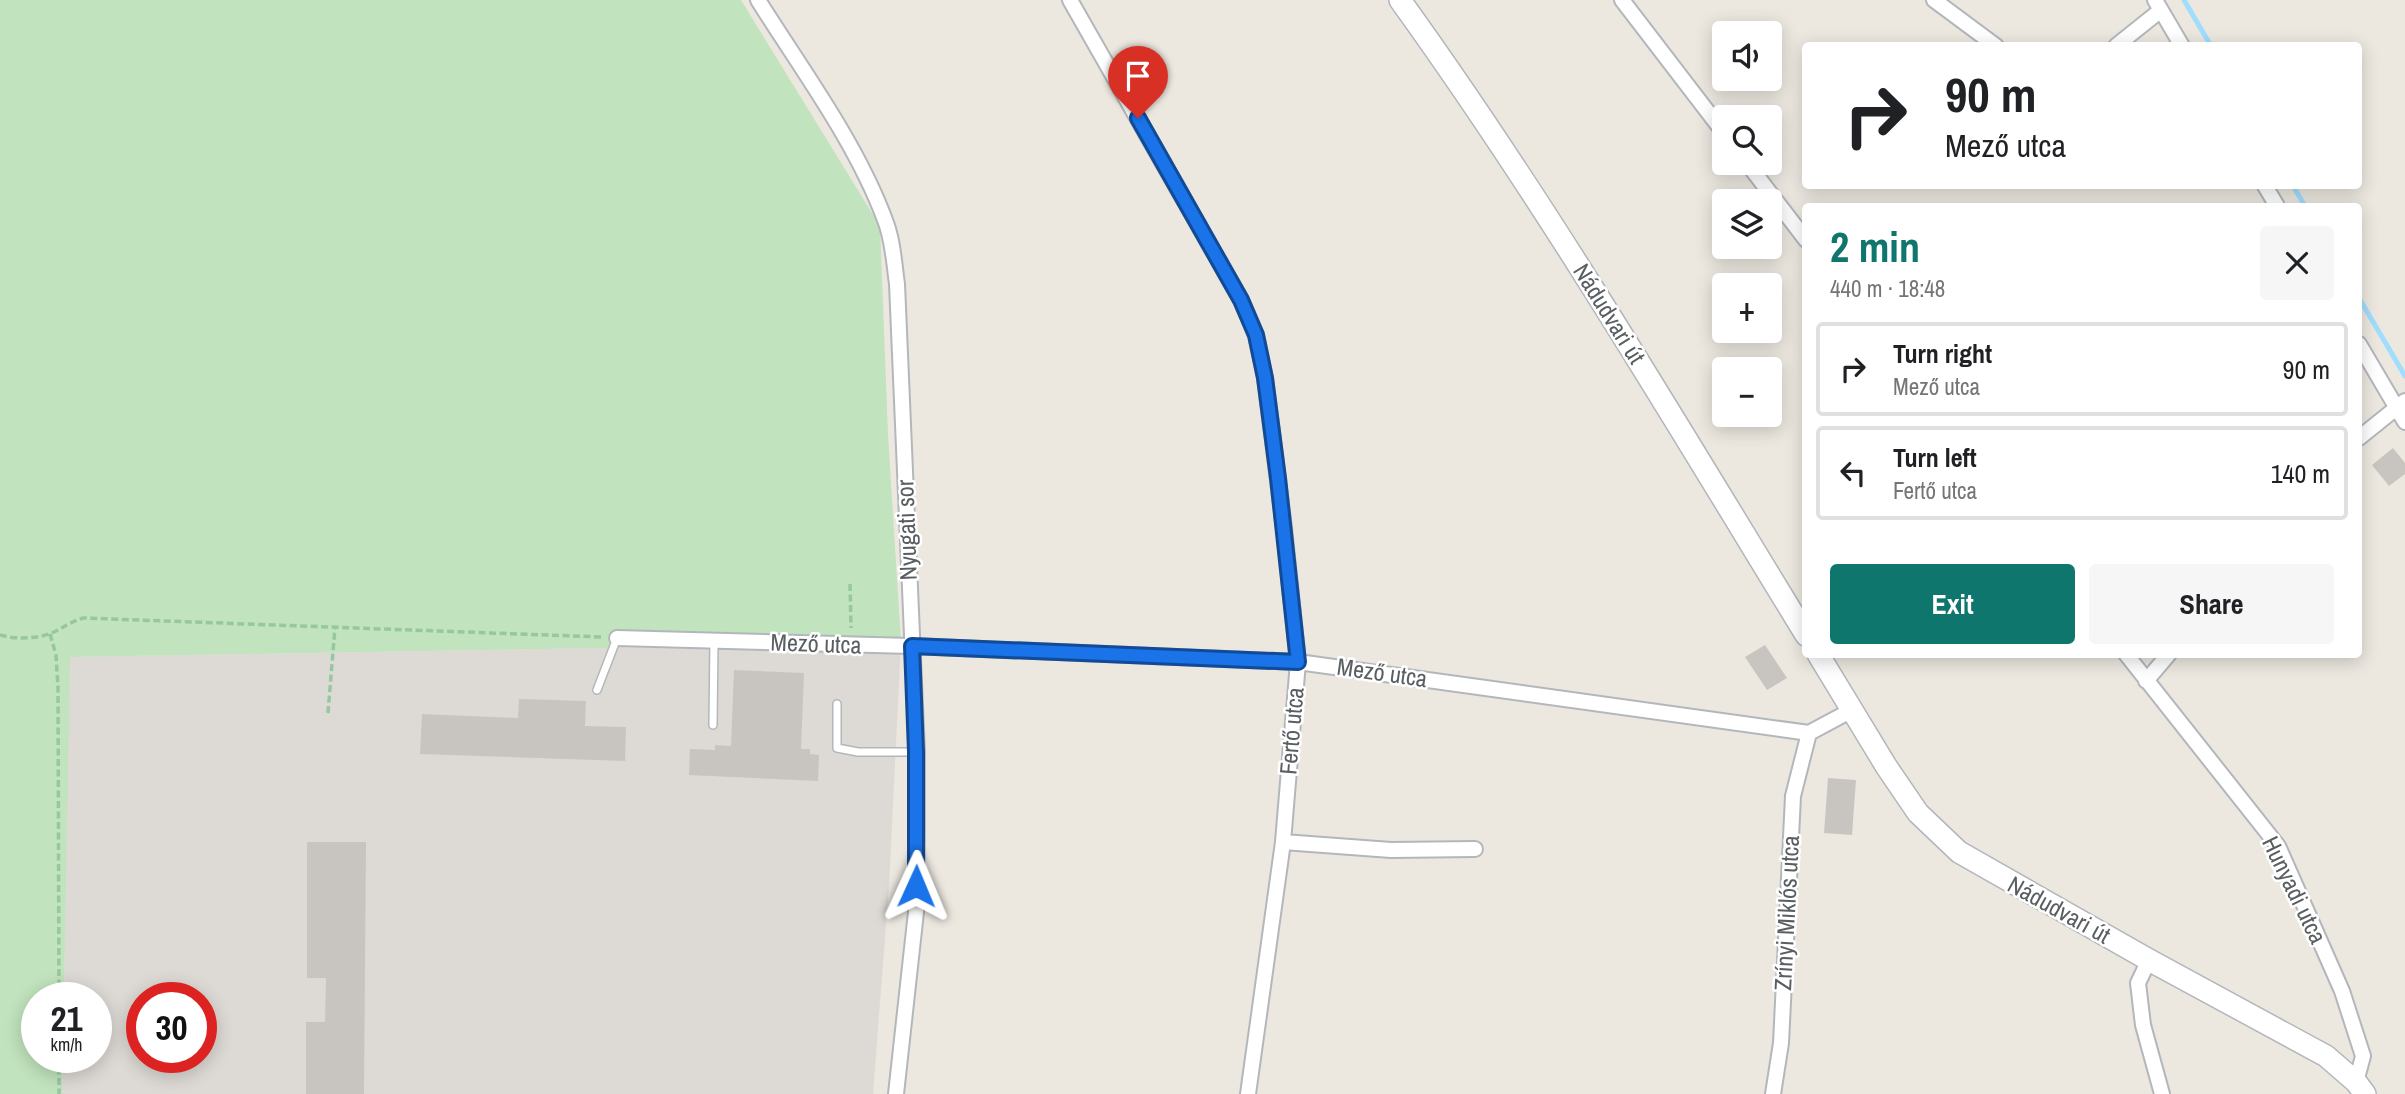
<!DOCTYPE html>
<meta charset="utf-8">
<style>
body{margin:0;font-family:"Archivo Narrow",sans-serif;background:#f6f6f6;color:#202124;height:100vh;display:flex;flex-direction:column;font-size:26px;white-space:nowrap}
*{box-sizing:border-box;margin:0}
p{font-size:23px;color:#757577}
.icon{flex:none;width:38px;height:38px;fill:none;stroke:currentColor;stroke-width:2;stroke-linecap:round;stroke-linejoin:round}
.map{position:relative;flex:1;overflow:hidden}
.side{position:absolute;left:1802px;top:203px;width:560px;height:455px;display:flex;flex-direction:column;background:#fff;border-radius:7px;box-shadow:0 4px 18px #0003}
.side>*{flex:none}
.banner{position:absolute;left:1802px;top:42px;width:560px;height:147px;border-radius:7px;box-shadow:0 4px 18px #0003;background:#fff;color:#202124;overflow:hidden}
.controls{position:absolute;left:1712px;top:21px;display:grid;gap:14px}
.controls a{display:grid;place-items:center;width:70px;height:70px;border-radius:7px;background:#fff;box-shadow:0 4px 18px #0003;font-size:35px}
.speed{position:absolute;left:21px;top:982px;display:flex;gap:14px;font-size:35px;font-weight:700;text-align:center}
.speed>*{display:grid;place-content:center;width:91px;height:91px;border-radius:50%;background:#fff;box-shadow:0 4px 18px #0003;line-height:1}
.speed small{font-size:18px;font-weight:400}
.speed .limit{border:10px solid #d22;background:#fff;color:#111}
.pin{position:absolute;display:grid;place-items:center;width:60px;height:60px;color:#fff;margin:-72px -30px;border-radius:50% 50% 50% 0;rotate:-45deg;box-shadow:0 0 7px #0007}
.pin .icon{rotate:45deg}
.me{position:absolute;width:77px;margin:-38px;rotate:1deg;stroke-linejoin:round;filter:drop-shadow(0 0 5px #0008)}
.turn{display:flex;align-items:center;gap:24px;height:147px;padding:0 28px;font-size:32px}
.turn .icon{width:91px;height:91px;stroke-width:2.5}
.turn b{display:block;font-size:49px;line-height:60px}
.round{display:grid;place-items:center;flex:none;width:74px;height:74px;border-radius:7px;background:#f6f6f6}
.summary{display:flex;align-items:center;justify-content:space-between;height:119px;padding:0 28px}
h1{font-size:42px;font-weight:800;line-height:52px;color:#0f766e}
.cta{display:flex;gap:14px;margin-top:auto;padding:14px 28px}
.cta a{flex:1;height:80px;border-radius:7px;background:#0f766e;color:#fff;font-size:28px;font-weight:800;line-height:80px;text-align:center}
.cta a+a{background:#f6f6f6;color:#202124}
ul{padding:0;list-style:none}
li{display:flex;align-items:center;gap:21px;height:94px;margin:0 14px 10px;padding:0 14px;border:4px solid #e0e0e0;border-radius:7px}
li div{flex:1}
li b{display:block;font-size:26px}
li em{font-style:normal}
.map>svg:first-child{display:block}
</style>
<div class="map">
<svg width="2405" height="1094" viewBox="0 0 2405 1094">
<rect width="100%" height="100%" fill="#ece8e0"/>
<path fill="#dddad5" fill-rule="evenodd" d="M901,643L889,886L873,1094H62L63,1057H96V998L64,997L69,657ZM142,998H201V1057H142Z"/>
<path fill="#c1e3bd" d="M0,0H741L880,226L888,435L901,643L70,657L64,997L37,998V1057H63L62,1094H0Z"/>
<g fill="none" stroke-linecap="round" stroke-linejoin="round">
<path stroke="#a0defd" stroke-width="5" d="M2184,0L2211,46
M2293,186L2305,206
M2359,298L2405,376"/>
</g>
<path fill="#c8c5c0" d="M2393,448L2405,463V474L2389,486L2372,465Z
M1765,645L1787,678L1767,690L1745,657Z
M734,670L804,673L801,749H810V754L819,755L818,781L689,775L690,749L715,750V745L731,746Z
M519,699L586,701L585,726L626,727L625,761L420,754L422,714L518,718Z
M1828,778L1856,780L1852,835L1824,833Z
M307,842H366L364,1094H306V1022H325L326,978H307Z"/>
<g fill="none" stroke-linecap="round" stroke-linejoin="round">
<g stroke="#b3b7bb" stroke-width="10">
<path id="service" d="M597,690L617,638
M837,704V748L858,752H917
M713,725L714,641"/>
</g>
<g stroke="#b3b7bb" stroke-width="18">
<path id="minor" d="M758,0C802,70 856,142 885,220C893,240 894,263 897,284L917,752V832L916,912L896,1094
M1070,0L1241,300L1256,335L1265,378L1284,528L1298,662L1283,842L1248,1094
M1622,0L1724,133
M1934,0L1996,46
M2155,0L2182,46
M2116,46L2161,10
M1747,163L1806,240
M2265,186L2277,206
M2359,344L2405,422
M2359,438L2405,401
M617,638L911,646L1298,662L1809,733
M2126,654L2278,846L2342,991L2363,1056L2356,1082
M2146,681L2169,654
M1809,733L1852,710
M1283,842L1391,850L1475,849
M2149,960L2138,983L2143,1025L2162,1094
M1773,1094L1781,1043L1793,796L1809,733"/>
</g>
<g stroke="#b2b6bb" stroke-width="24">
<path id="secondary" d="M1400,0C1547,204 1675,421 1806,635
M1818,654L1886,766L1918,813L1959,852L2149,960L2326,1056L2356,1082L2365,1094"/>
</g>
<path stroke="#97c79f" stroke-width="3.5" stroke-dasharray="7 3.5" stroke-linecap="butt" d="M850,584L851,628
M50,634L56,655L58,688L59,998
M0,635C17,640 42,639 58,630C67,625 72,621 84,618L601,637
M328,713L335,627
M59,1057V1094"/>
<use href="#service" stroke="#fff" stroke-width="7"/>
<use href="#minor" stroke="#fff" stroke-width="14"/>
<use href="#secondary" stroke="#fff" stroke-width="21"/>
</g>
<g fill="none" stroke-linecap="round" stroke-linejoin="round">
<g stroke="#114b97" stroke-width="18">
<path id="route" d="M916,886V752L912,646L1298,662L1278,478L1265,378L1256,335L1241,300L1138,118"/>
</g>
<use href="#route" stroke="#1a73e8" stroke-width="12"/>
</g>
<g text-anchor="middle" stroke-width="5" stroke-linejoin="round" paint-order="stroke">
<g font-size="24" fill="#595e61" stroke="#fff">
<text transform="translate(1609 314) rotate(58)" y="8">Nádudvari út</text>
<text transform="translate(907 530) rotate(-92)" y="8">Nyugati sor</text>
<text transform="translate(816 644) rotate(2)" y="8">Mező utca</text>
<text transform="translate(1382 673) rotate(8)" y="8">Mező utca</text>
<text transform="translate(1292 731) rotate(-85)" y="8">Fertő utca</text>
<text transform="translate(2294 890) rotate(64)" y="8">Hunyadi utca</text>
<text transform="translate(2059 910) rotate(29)" y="8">Nádudvari út</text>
<text transform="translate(1787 913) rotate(-87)" y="8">Zrínyi Miklós utca</text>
</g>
</g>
</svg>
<div class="controls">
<a><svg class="icon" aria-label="sound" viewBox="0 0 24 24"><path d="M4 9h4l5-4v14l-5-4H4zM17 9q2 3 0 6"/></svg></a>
<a><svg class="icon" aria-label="search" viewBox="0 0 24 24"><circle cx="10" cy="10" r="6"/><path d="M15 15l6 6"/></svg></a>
<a><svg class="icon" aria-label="layers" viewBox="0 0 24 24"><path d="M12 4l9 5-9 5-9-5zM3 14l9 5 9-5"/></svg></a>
<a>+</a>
<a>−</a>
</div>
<div class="speed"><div>21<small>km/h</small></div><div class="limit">30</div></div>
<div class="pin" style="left:1138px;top:118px;background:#d93025"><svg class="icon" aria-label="arrive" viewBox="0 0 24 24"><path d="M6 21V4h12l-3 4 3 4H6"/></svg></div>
<svg class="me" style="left:916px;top:886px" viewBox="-20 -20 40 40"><path d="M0-17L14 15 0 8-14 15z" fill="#1a73e8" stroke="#fff" stroke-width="4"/></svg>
<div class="banner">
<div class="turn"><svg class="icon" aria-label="right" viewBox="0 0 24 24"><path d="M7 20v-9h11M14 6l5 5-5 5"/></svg><div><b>90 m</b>Mező utca</div></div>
</div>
<section class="side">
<div class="summary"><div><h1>2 min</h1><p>440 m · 18:48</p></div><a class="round"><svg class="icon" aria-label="close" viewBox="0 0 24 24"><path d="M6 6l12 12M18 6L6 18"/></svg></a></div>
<ul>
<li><svg class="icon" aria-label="right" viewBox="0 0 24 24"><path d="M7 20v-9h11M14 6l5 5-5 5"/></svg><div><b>Turn right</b><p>Mező utca</p></div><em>90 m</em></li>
<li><svg class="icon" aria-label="left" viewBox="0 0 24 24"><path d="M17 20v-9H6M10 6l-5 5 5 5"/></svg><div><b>Turn left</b><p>Fertő utca</p></div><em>140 m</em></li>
</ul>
<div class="cta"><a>Exit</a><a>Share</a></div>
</section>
</div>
